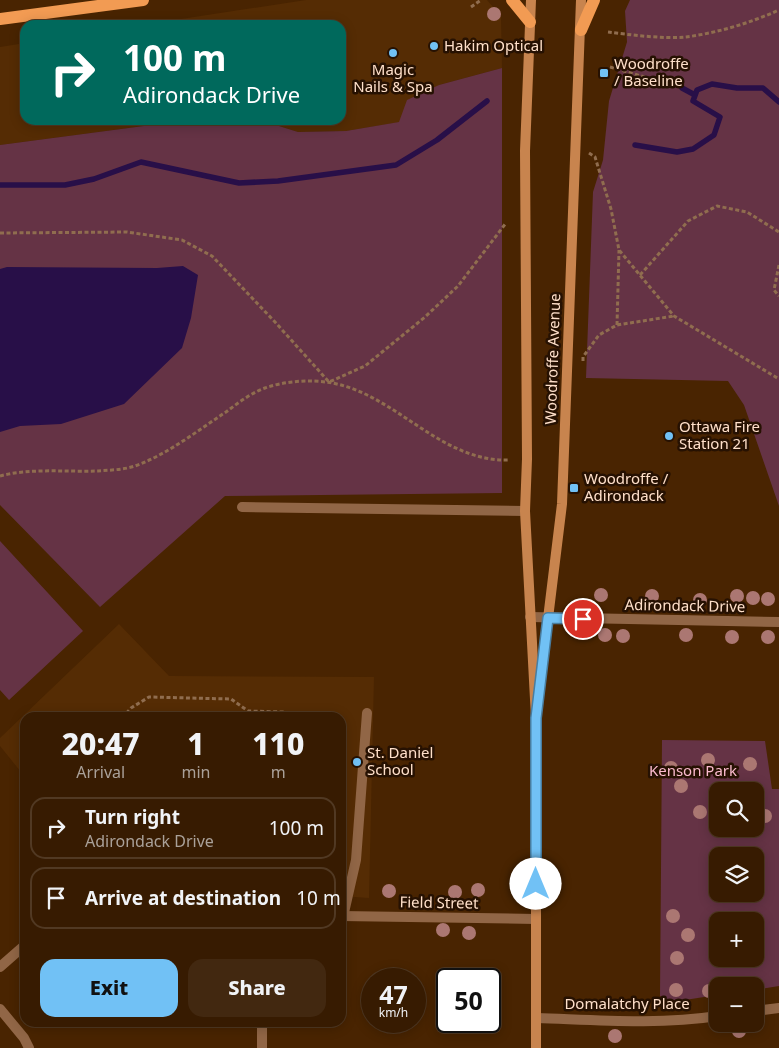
<!DOCTYPE html>
<meta charset="utf-8">
<style>
body{margin:0;font-family:"Noto Sans",sans-serif;background:#422810;color:#f1f3f6;height:100vh;display:flex;flex-direction:column;font-size:19px;white-space:nowrap}
*{box-sizing:border-box;margin:0}
p{font-size:16px;color:#aaa199}
.icon{flex:none;width:28px;height:28px;fill:none;stroke:currentColor;stroke-width:2;stroke-linecap:round;stroke-linejoin:round}
.map{position:relative;flex:1;overflow:hidden}
.sheet{position:absolute;left:20px;top:712px;width:326px;height:315px;display:flex;flex-direction:column;background:#371b01;border-radius:15px;box-shadow:0 2px 12px #0003,0 0 0 1px #513923}
.sheet>*{flex:none}
.guide{position:absolute;left:20px;top:20px;width:326px;height:105px;border-radius:15px;box-shadow:0 2px 12px #0003,0 0 0 1px #513923;background:#00695c;color:#fff;overflow:hidden}
.buttons{position:absolute;left:709px;top:782px;display:grid;gap:10px}
.buttons a{display:grid;place-items:center;width:55px;height:55px;border-radius:10px;background:#371b01;box-shadow:0 2px 12px #0003,0 0 0 1px #513923;font-size:25px}
.speed{position:absolute;left:361px;top:968px;display:flex;gap:10px;font-size:25px;font-weight:700;text-align:center}
.speed>*{display:grid;place-content:center;width:65px;height:65px;border-radius:50%;background:#371b01;box-shadow:0 2px 12px #0003,0 0 0 1px #513923;line-height:1}
.speed small{font-size:12px;font-weight:400}
.speed .limit{border:2px solid #111;border-radius:8px;background:#fff;color:#111}
.pin{position:absolute;display:grid;place-items:center;width:42px;height:42px;color:#fff;margin:-21px;border:2px solid #fff;border-radius:50%;box-shadow:0 1px 5px #0007}
.me{position:absolute;width:55px;margin:-28px;rotate:0deg;stroke-linejoin:round;filter:drop-shadow(0 0 4px #0008)}
.turn{display:flex;align-items:center;gap:18px;height:105px;padding:0 20px;font-size:22px}
.turn .icon{width:65px;height:65px;stroke-width:2.5}
.turn b{display:block;font-size:35px;line-height:42px}
.eta{display:flex;justify-content:space-evenly;align-items:center;height:85px;text-align:center}
.eta b{font-size:30px;font-weight:800;line-height:35px}
.button{display:flex;gap:10px;margin-top:auto;padding:10px 20px}
.button a{flex:1;height:58px;border-radius:15px;background:#71c1f5;color:#111;font-size:20px;font-weight:800;line-height:58px;text-align:center}
.button a+a{background:#422810;color:#f1f3f6}
ul{padding:0;list-style:none}
li{display:flex;align-items:center;gap:15px;height:62px;margin:0 10px 8px;padding:0 10px;border:2px solid #513923;border-radius:15px}
li div{flex:1}
li b{display:block;font-size:19px}
li em{font-style:normal}
.map>svg:first-child{display:block}
</style>
<div class="map">
<svg width="779" height="1048" viewBox="0 0 779 1048">
<rect width="100%" height="100%" fill="#492401"/>
<path fill="#552c04" d="M306,0H487L501,16L502,68L439,85L400,122L346,131L298,132L260,120H341V25H142Z
M25,43V120H189L0,145V47Z
M119,624L169,676L374,677L369,898L341,896V718H25V777L0,746V738Z"/>
<path fill="#653345" fill-rule="evenodd" d="M630,0H779V506L744,405L728,381L586,378L593,192L603,160L609,101L627,42L625,11Z
M502,68V493L225,496L100,607L0,505V145L189,120H260L298,132L346,131L399,122L407,100L439,85Z
M0,541L83,631L9,700L0,690Z
M662,740L765,741L772,789H779V986L755,990V986H718L717,995L672,1002L660,996ZM755,791V829H718V791ZM755,856V894H718V856ZM755,921V959H718V921Z"/>
<path fill="#280f48" d="M183,266L198,275L191,318L182,348L124,404L61,424L20,426L0,432V269L7,267L157,268Z"/>
<g fill="none" stroke-linecap="round" stroke-linejoin="round">
<path stroke="#280f48" stroke-width="5.5" d="M682,88L695,95
M635,145L677,152L693,149L714,135L720,117L693,101L697,90L712,84L737,88H763L779,102
M0,185H65L94,179L141,162L239,183L278,181L396,165L437,140L487,101"/>
<path stroke="#906d4f" stroke-width="3" stroke-dasharray="4 2.5" stroke-linecap="butt" d="M471,7L481,0
M608,32C631,35 663,39 686,37C717,33 750,23 779,10
M610,67L655,80L665,86
M589,153L595,157L611,209L619,250L674,316L779,379
M0,233L127,232L182,240L212,256L275,322L329,382L365,366L425,317L458,286L506,223
M779,265L774,290L779,296
M640,275L688,221L717,206L747,212L779,232
M617,325L619,250
M583,361V357L599,335L617,325L674,316
M0,476C29,468 67,472 98,471C110,470 123,470 135,466C168,454 197,431 226,412C238,403 251,393 265,388C285,381 311,379 332,383C397,395 440,462 509,460
M122,718L131,708L149,697L231,699L248,711L284,712"/>
<path stroke="#916646" stroke-width="10" d="M242,507L525,511
M343,917L356,860L367,713"/>
<path stroke="#916646" stroke-width="10" d="M530,617L779,622
M341,916L536,919
M0,967L25,945
M0,1009L24,1038L29,1048
M755,1011L779,1008
M537,1018C597,1020 658,1025 718,1016
M262,1048V1022"/>
<path stroke="#c8844e" stroke-width="10" d="M531,0L525,151L527,459L525,511L536,718V1048
M539,692L562,504L581,0"/>
<path stroke="#f29b53" stroke-width="12" d="M512,0L530,22
M0,19L143,0
M581,30L594,0"/>
</g>
<g fill="#ab7772">
<circle cx="494" cy="14" r="7"/>
<circle cx="601" cy="595" r="7"/>
<circle cx="652" cy="596" r="7"/>
<circle cx="737" cy="596" r="7"/>
<circle cx="753" cy="598" r="7"/>
<circle cx="768" cy="599" r="7"/>
<circle cx="700" cy="600" r="7"/>
<circle cx="605" cy="635" r="7"/>
<circle cx="686" cy="635" r="7"/>
<circle cx="623" cy="636" r="7"/>
<circle cx="732" cy="637" r="7"/>
<circle cx="768" cy="637" r="7"/>
<circle cx="708" cy="760" r="7"/>
<circle cx="750" cy="764" r="7"/>
<circle cx="671" cy="768" r="7"/>
<circle cx="681" cy="786" r="7"/>
<circle cx="700" cy="812" r="7"/>
<circle cx="765" cy="816" r="7"/>
<circle cx="478" cy="890" r="7"/>
<circle cx="389" cy="891" r="7"/>
<circle cx="455" cy="892" r="7"/>
<circle cx="673" cy="916" r="7"/>
<circle cx="443" cy="930" r="7"/>
<circle cx="469" cy="933" r="7"/>
<circle cx="688" cy="935" r="7"/>
<circle cx="677" cy="958" r="7"/>
<circle cx="676" cy="990" r="7"/>
<circle cx="709" cy="991" r="7"/>
<circle cx="739" cy="1031" r="7"/>
<circle cx="615" cy="1036" r="7"/>
</g>
<g fill="none" stroke-linecap="round" stroke-linejoin="round">
<g stroke="#497d9f" stroke-width="12">
<path id="route" d="M536,884V718L548,618L583,619"/>
</g>
<use href="#route" stroke="#71c1f5" stroke-width="9"/>
</g>
<g fill="#71c1f5" stroke="#261102" stroke-width="2">
<circle cx="434" cy="46" r="5"/>
<circle cx="393" cy="53" r="5"/>
<rect x="599" y="68" width="10" height="10" rx="2.5"/>
<circle cx="669" cy="436" r="5"/>
<rect x="569" y="483" width="10" height="10" rx="2.5"/>
<circle cx="357" cy="762" r="5"/>
</g>
<g text-anchor="middle" stroke-width="5" stroke-linejoin="round" paint-order="stroke">
<g font-size="15" fill="#ffe0ca" stroke="#261102" text-anchor="start">
<text x="444" y="51">Hakim Optical</text>
<text x="614" y="69">Woodroffe<tspan x="614" dy="17">/ Baseline</tspan></text>
<text x="393" y="75" text-anchor="middle">Magic<tspan x="393" dy="17">Nails &amp; Spa</tspan></text>
<text x="679" y="432">Ottawa Fire<tspan x="679" dy="17">Station 21</tspan></text>
<text x="584" y="484">Woodroffe /<tspan x="584" dy="17">Adirondack</tspan></text>
<text x="367" y="758">St. Daniel<tspan x="367" dy="17">School</tspan></text>
</g>
<g font-size="15" fill="#ffe0ca" stroke="#261102">
<text transform="translate(553 359) rotate(-88)" y="5">Woodroffe Avenue</text>
<text transform="translate(685 606) rotate(1)" y="5">Adirondack Drive</text>
<text transform="translate(439 903) rotate(1)" y="5">Field Street</text>
<text x="627" y="1009">Domalatchy Place</text>
</g>
<g font-size="15" fill="#fbbbcf" stroke="#261102">
<text x="693" y="776">Kenson Park</text>
</g>
</g>
</svg>
<div class="buttons">
<a><svg class="icon" aria-label="search" viewBox="0 0 24 24"><circle cx="10" cy="10" r="6"/><path d="M15 15l6 6"/></svg></a>
<a><svg class="icon" aria-label="layers" viewBox="0 0 24 24"><path d="M12 4l9 5-9 5-9-5zM3 14l9 5 9-5"/></svg></a>
<a>+</a>
<a>−</a>
</div>
<div class="speed"><div>47<small>km/h</small></div><div class="limit">50</div></div>
<div class="pin" style="left:583px;top:619px;background:#d93025"><svg class="icon" aria-label="arrive" viewBox="0 0 24 24"><path d="M6 21V4h12l-3 4 3 4H6"/></svg></div>
<svg class="me" style="left:536px;top:884px" viewBox="-20 -20 40 40"><circle r="19" fill="#fff"/><path d="M0-13L10 11 0 6-10 11z" fill="#71c1f5"/></svg>
<div class="guide">
<div class="turn"><svg class="icon" aria-label="right" viewBox="0 0 24 24"><path d="M7 20v-9h11M14 6l5 5-5 5"/></svg><div><b>100 m</b>Adirondack Drive</div></div>
</div>
<section class="sheet">
<div class="eta">
<div><b>20:47</b><p>Arrival</p></div>
<div><b>1</b><p>min</p></div>
<div><b>110</b><p>m</p></div>
</div>
<ul>
<li><svg class="icon" aria-label="right" viewBox="0 0 24 24"><path d="M7 20v-9h11M14 6l5 5-5 5"/></svg><div><b>Turn right</b><p>Adirondack Drive</p></div><em>100 m</em></li>
<li><svg class="icon" aria-label="arrive" viewBox="0 0 24 24"><path d="M6 21V4h12l-3 4 3 4H6"/></svg><div><b>Arrive at destination</b></div><em>10 m</em></li>
</ul>
<div class="button"><a>Exit</a><a>Share</a></div>
</section>
</div>
